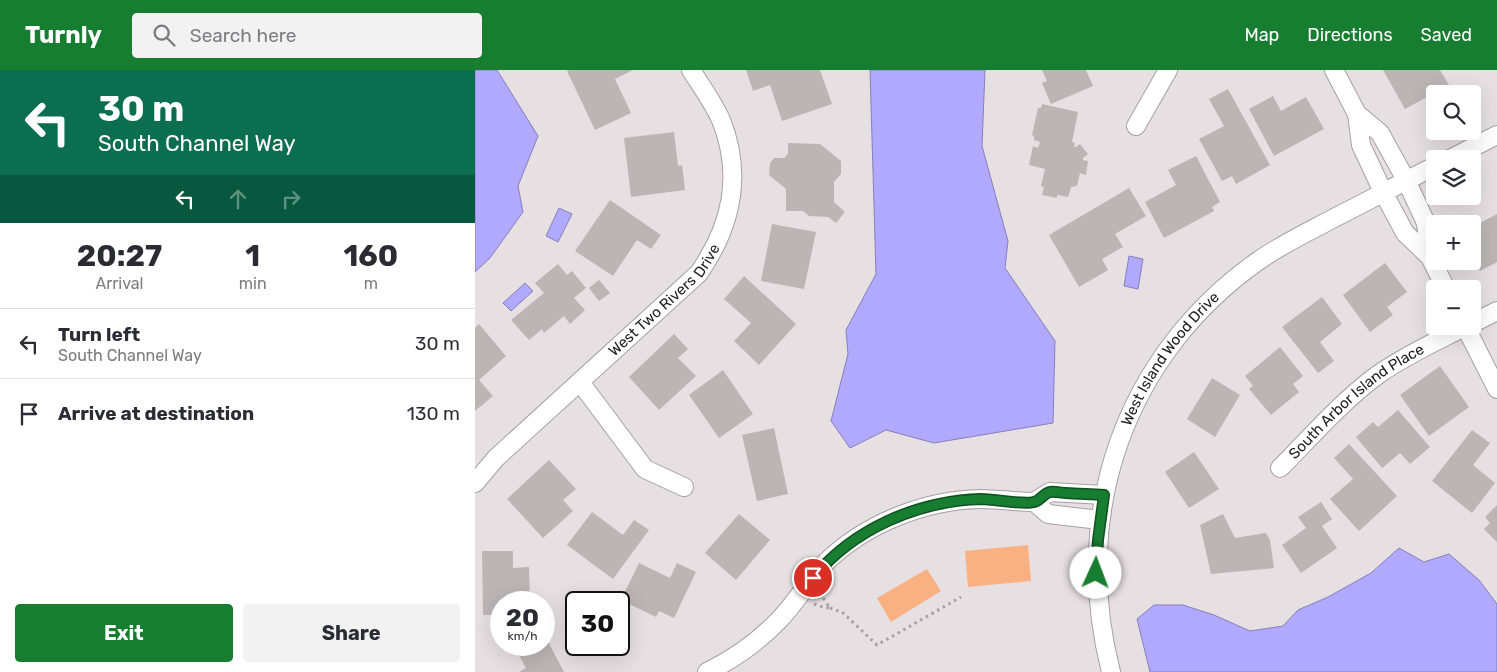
<!DOCTYPE html>
<meta charset="utf-8">
<style>
body{margin:0;font-family:Rubik,sans-serif;background:#f2f2f3;color:#2b2b33;height:100vh;display:flex;flex-direction:column;font-size:19px;white-space:nowrap}
*{box-sizing:border-box;margin:0}
p{font-size:16px;color:#7c7c81}
.icon{flex:none;width:28px;height:28px;fill:none;stroke:currentColor;stroke-width:2;stroke-linecap:round;stroke-linejoin:round}
.map{position:relative;flex:1;overflow:hidden}
.side{display:flex;flex-direction:column;background:#fff;width:475px}
.side>*{flex:none}
.guide{background:#0b6e4f;color:#fff;overflow:hidden}
.tools{position:absolute;left:951px;top:15px;display:grid;gap:10px}
.tools a{display:grid;place-items:center;width:55px;height:55px;border-radius:5px;background:#fff;box-shadow:0 5px 20px #0002;font-size:25px}
.speed{position:absolute;left:15px;top:521px;display:flex;gap:10px;font-size:25px;font-weight:700;text-align:center}
.speed>*{display:grid;place-content:center;width:65px;height:65px;border-radius:50%;background:#fff;box-shadow:0 5px 20px #0002;line-height:1}
.speed small{font-size:12px;font-weight:400}
.speed .limit{border:2px solid #111;border-radius:8px;background:#fff;color:#111}
.pin{position:absolute;display:grid;place-items:center;width:42px;height:42px;color:#fff;margin:-21px;border:2px solid #fff;border-radius:50%;box-shadow:0 1px 5px #0007}
.me{position:absolute;width:55px;margin:-28px;rotate:2deg;stroke-linejoin:round;filter:drop-shadow(0 0 4px #0008)}
.turn{display:flex;align-items:center;gap:18px;height:105px;padding:0 15px;font-size:22px}
.turn .icon{width:65px;height:65px;stroke-width:2.5}
.turn b{display:block;font-size:35px;line-height:42px}
.lanes{display:flex;align-items:center;height:48px;padding:0 15px;background:#0003;justify-content:center;gap:25px;direction:ltr}
.lanes .off{opacity:.35}
.eta{display:flex;justify-content:space-evenly;align-items:center;height:85px;text-align:center}
.eta b{font-size:30px;font-weight:700;line-height:35px}
.button{display:flex;gap:10px;margin-top:auto;padding:10px 15px}
.button a{flex:1;height:58px;border-radius:5px;background:#177d31;color:#fff;font-size:20px;font-weight:700;line-height:58px;text-align:center}
.button a+a{background:#f2f2f3;color:#2b2b33}
ul{padding:0;list-style:none}
li{display:flex;align-items:center;gap:15px;height:70px;padding:0 15px;border-top:1px solid #e1e1e2}
li div{flex:1}
li b{display:block;font-size:19px}
li em{font-style:normal}
header{display:flex;align-items:center;gap:30px;box-sizing:border-box;height:70px;padding:0 25px;background:#177d31;color:#fff}
header strong{font-size:24px}
nav{display:flex;gap:28px;margin-inline-start:auto;font-size:18px}
.search{width:350px;height:45px;background:#f2f2f3;display:flex;align-items:center;gap:12px;box-sizing:border-box;padding:0 18px;border-radius:5px;color:#7c7c81;font-size:19px}
main{display:flex;flex:1;min-height:0}
.map>svg:first-child{display:block}
</style>
<header>
<strong>Turnly</strong>
<div class="search"><svg class="icon" aria-label="search" viewBox="0 0 24 24"><circle cx="10" cy="10" r="6"/><path d="M15 15l6 6"/></svg>Search here</div>
<nav><a>Map</a><a>Directions</a><a>Saved</a></nav>
</header>
<main>
<section class="side">
<div class="guide">
<div class="turn"><svg class="icon" aria-label="left" viewBox="0 0 24 24"><path d="M17 20v-9H6M10 6l-5 5 5 5"/></svg><div><b>30 m</b>South Channel Way</div></div>
<div class="lanes"><svg class="icon" aria-label="left" viewBox="0 0 24 24"><path d="M17 20v-9H6M10 6l-5 5 5 5"/></svg><svg class="icon off" aria-label="ahead" viewBox="0 0 24 24"><path d="M12 20V5M6 11l6-6 6 6"/></svg><svg class="icon off" aria-label="right" viewBox="0 0 24 24"><path d="M7 20v-9h11M14 6l5 5-5 5"/></svg></div>
</div>
<div class="eta">
<div><b>20:27</b><p>Arrival</p></div>
<div><b>1</b><p>min</p></div>
<div><b>160</b><p>m</p></div>
</div>
<ul>
<li><svg class="icon" aria-label="left" viewBox="0 0 24 24"><path d="M17 20v-9H6M10 6l-5 5 5 5"/></svg><div><b>Turn left</b><p>South Channel Way</p></div><em>30 m</em></li>
<li><svg class="icon" aria-label="arrive" viewBox="0 0 24 24"><path d="M6 21V4h12l-3 4 3 4H6"/></svg><div><b>Arrive at destination</b></div><em>130 m</em></li>
</ul>
<div class="button"><a>Exit</a><a>Share</a></div>
</section>
<div class="map">
<svg width="1022" height="602" viewBox="0 0 1022 602">
<rect width="100%" height="100%" fill="#e7e0e3"/>
<path fill="#f9b183" d="M553,475L556,511L493,517L490,481Z
M452,499L466,521L416,552L402,528Z"/>
<path fill="#b0a9fe" stroke="#857fbb" d="M0,0H22L63,66L43,116L48,142L15,188L0,202Z
M395,0H510L507,76L533,171L530,198L580,271L578,353L459,373L411,360L375,378L356,351L373,284L371,260L401,204Z
M84,138L97,144L83,172L71,166Z
M654,186L668,189L663,219L649,216Z
M50,213L58,221L36,241L28,233Z
M924,478L949,492L974,484L1004,510L1022,534V602H675L662,549L679,535H708L739,545L775,561L808,556L823,540L853,527L896,503Z"/>
<path fill="#bbb5b4" d="M95,0H158L140,9L156,43L120,60L92,1Z
M271,0H345L357,34L307,51L295,15L278,21Z
M567,0H611L618,16L576,34L567,13L572,11Z
M908,0H965L974,15L930,39Z
M753,19L795,95L761,114L757,106L747,111L724,69L749,56L734,29Z
M798,26L806,41L831,27L849,59L799,86L774,39Z
M567,34L603,42L597,72L600,73L599,77H601L605,74L613,84L608,88V90L613,91L611,105L605,103L602,116L596,117L593,127L582,125V128L567,125L569,117L566,116L570,99L554,95L558,76L563,78L565,72L559,70V66L557,65L563,38H566Z
M199,62L203,96L207,95L210,120L156,127L149,68Z
M313,73L345,74L366,91V104L359,112V132L370,142L361,153L353,147L334,146L328,141H311V119L294,105L295,93L299,88H309L313,84Z
M721,86L745,132L737,137L739,141L689,168L670,132L701,115L693,100Z
M654,118L671,146L640,164L648,177L627,189L633,200L604,217L574,165Z
M135,130L186,165L176,179L162,170L138,206L100,181Z
M1022,144V192L1005,201L998,188V157Z
M297,154L341,162L329,219L286,211Z
M910,193L932,222L912,237L918,245L895,262L868,225Z
M83,194L92,205L97,201L111,218L99,228L110,240L95,254L89,246L69,263L67,259L54,270L36,250L69,223L60,213Z
M269,206L321,254L284,295L259,271L276,253L249,229Z
M124,210L135,223L124,231L114,218Z
M847,227L867,254L845,272L859,291L843,303L807,257Z
M4,254L31,286L4,310L18,326L0,341V258Z
M199,264L213,279L203,288L221,306L184,340L154,307Z
M805,277L828,306L818,314L824,322L796,345L774,319L778,316L770,306Z
M965,296L994,337L954,366L925,325Z
M248,300L278,344L244,368L214,325Z
M737,308L765,325L740,367L712,349Z
M923,340L955,377L935,394L925,383L907,398L881,367L898,352L903,357Z
M299,358L313,424L282,431L267,365Z
M997,360L1015,373L998,395L1020,413L997,443L957,411Z
M874,374L922,426L884,461L855,429L878,409L859,388Z
M719,382L744,419L714,438L690,402Z
M74,390L101,419L88,430L98,441L68,468L32,429Z
M846,432L857,449L847,456L862,478L826,503L807,475L831,458L823,447Z
M1022,435V472L1009,459L1015,453L1010,447Z
M117,442L148,465L159,450L174,460L138,509L92,475Z
M264,444L295,470L261,510L230,483Z
M748,444L760,468L791,463L795,470L799,498L736,504L725,455Z
M7,481H38V498L54,497L55,532H26V545H8Z
M164,493L195,508L202,493L221,502L199,548L184,541L181,547L146,530Z
M69,564L89,602H44L51,598L41,580L50,575H69Z"/>
<g fill="none" stroke-linecap="round" stroke-linejoin="round">
<g stroke="#a6a0a3" stroke-width="20">
<g id="street">
<path d="M859,0L882,44"/>
<path d="M661,56L693,0"/>
<path d="M975,89L1022,65"/>
<path d="M955,187L930,163L908,122L886,75L882,44L905,63L931,110L951,153L955,187L971,219"/>
<path d="M998,253L1022,241"/>
<path d="M990,256L1022,319"/>
<path d="M105,312L170,399L209,417"/>
<path id="s1" d="M805,398C836,367 869,329 904,304C931,285 962,271 991,256"/>
<path id="s2" d="M0,413L21,388L224,203C257,155 268,105 246,50C238,32 226,16 216,0"/>
<path d="M625,450L573,444L559,432L575,422L629,425"/>
<path d="M232,602C259,589 284,571 305,549C321,532 333,512 348,495C389,454 449,430 506,429C524,429 542,432 559,432"/>
<path id="s3" d="M636,602C595,443 649,286 783,191C807,174 833,162 859,148C893,131 926,113 960,96"/>
</g>
</g>
<path stroke="#a49fa1" stroke-width="3" stroke-dasharray="2.5 4" stroke-linecap="butt" d="M339,534L348,537L355,538L346,525
M355,538L367,542L402,575L486,527"/>
<use href="#street" stroke="#fff" stroke-width="18"/>
</g>
<g fill="none" stroke-linecap="round" stroke-linejoin="round">
<g stroke="#0f5120" stroke-width="12">
<path id="route" d="M338,508C378,459 442,431 506,429C519,429 548,435 559,432C565,431 569,423 575,422C580,421 586,423 591,423C603,424 616,424 629,425L623,470L621,503"/>
</g>
<use href="#route" stroke="#177d31" stroke-width="9"/>
</g>
<g text-anchor="middle" stroke-width="4.5" stroke-linejoin="round" paint-order="stroke">
<g font-size="15" fill="#201e1f" stroke="#fff">
<text dy="5" stroke="none"><textPath href="#s2" startOffset="264">West Two Rivers Drive</textPath></text>
<text dy="5" stroke="none"><textPath href="#s3" startOffset="332">West Island Wood Drive</textPath></text>
<text dy="5" stroke="none"><textPath href="#s1" startOffset="102">South Arbor Island Place</textPath></text>
</g>
</g>
</svg>
<div class="tools">
<a><svg class="icon" aria-label="search" viewBox="0 0 24 24"><circle cx="10" cy="10" r="6"/><path d="M15 15l6 6"/></svg></a>
<a><svg class="icon" aria-label="layers" viewBox="0 0 24 24"><path d="M12 4l9 5-9 5-9-5zM3 14l9 5 9-5"/></svg></a>
<a>+</a>
<a>−</a>
</div>
<div class="speed"><div>20<small>km/h</small></div><div class="limit">30</div></div>
<div class="pin" style="left:338px;top:508px;background:#d93025"><svg class="icon" aria-label="arrive" viewBox="0 0 24 24"><path d="M6 21V4h12l-3 4 3 4H6"/></svg></div>
<svg class="me" style="left:621px;top:503px" viewBox="-20 -20 40 40"><circle r="19" fill="#fff"/><path d="M0-13L10 11 0 6-10 11z" fill="#177d31"/></svg>
</div>
</main>
